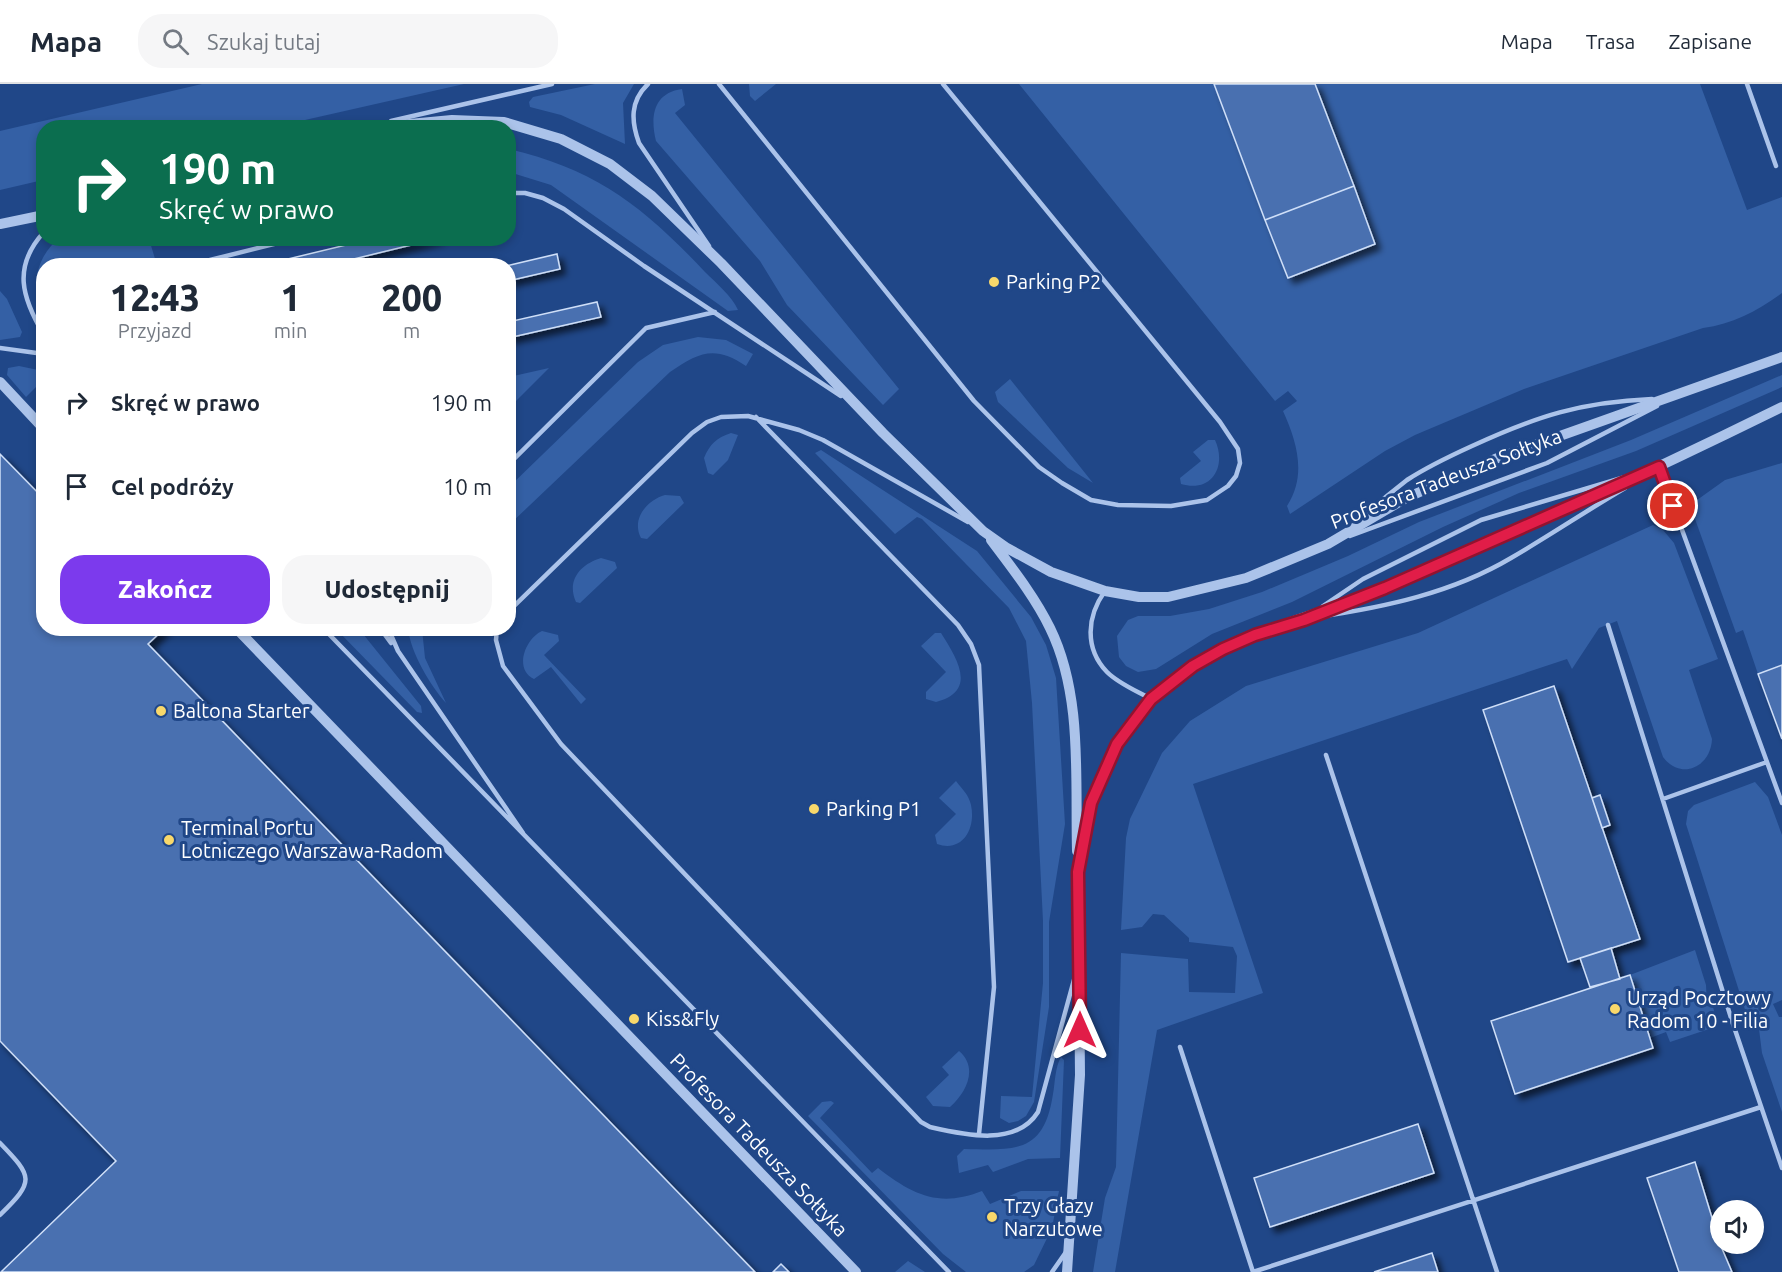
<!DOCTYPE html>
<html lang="pl">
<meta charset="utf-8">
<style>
body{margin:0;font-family:Ubuntu,sans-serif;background:#f6f6f7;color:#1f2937;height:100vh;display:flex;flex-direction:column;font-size:22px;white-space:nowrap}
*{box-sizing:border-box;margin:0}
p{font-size:20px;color:#747a83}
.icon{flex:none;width:33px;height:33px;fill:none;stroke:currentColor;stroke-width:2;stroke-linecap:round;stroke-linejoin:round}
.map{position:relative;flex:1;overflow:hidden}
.details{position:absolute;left:36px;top:174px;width:480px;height:378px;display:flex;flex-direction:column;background:#fff;border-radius:24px;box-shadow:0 3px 9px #0003}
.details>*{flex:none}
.hud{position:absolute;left:36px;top:36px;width:480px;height:126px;border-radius:24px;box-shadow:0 3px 9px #0003;background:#0b6e4f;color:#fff;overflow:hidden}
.controls{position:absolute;left:1710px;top:1116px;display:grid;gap:12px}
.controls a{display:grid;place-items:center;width:54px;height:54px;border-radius:50%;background:#fff;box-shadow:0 3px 9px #0003;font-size:30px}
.pin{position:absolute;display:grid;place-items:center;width:51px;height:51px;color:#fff;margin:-26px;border:3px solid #fff;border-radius:50%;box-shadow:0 2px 6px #0007}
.me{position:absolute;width:66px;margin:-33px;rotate:0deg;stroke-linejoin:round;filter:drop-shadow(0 0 4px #0008)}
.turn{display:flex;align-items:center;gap:21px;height:126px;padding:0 24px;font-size:27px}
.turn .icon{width:78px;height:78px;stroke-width:2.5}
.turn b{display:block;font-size:42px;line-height:51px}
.eta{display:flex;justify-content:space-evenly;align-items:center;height:102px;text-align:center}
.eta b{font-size:36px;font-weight:800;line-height:42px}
.button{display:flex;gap:12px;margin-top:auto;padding:12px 24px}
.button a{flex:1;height:69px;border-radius:24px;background:#7c3aed;color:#fff;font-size:24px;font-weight:800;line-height:69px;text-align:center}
.button a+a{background:#f6f6f7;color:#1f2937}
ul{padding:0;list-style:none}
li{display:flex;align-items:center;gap:18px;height:84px;padding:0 24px}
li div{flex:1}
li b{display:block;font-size:22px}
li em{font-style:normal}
header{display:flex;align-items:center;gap:36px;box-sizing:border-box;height:84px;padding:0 30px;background:#fff;border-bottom:2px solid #e0e1e3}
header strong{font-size:28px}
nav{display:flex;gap:33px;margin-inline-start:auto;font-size:21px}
.search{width:420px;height:54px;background:#f6f6f7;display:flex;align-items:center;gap:15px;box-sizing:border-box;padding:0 21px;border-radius:24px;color:#747a83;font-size:22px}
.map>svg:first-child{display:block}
</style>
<header>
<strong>Mapa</strong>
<div class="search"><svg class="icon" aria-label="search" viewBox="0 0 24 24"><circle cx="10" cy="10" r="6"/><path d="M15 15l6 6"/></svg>Szukaj tutaj</div>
<nav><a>Mapa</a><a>Trasa</a><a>Zapisane</a></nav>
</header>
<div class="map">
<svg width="1782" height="1188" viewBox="0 0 1782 1188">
<defs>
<filter id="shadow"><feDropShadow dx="5.5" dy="5.5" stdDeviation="3" flood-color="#0009"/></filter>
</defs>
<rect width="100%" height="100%" fill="#204788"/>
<path fill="#3460a5" d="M202,0H464L274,43L44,44L43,96L0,106V47Z
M595,0H634L623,19L625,60L561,31L530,23L529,18L533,13Z
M749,0H776L755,17L750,12Z
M1019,0H1700L1747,126L1782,113V209C1757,227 1733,240 1703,244L1524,305L1415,351L1385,367L1290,430L1287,422C1307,391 1297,358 1283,327L1297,317L1288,307L1275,317Z
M682,5L685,21L675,29L899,305L883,321L787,221L760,177L656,57C650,33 653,9 682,5Z
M509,65C597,86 643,122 705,188C716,199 732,212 738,226L728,227L551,101L509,88Z
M59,154L149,155L156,178L154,182H44L43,230C31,202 35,175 59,154Z
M0,207L7,215L22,248L20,253L0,256Z
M698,253L726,256L753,270L746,282C715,261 699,268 670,288L509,441V403L638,278L663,261Z
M19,282L43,287V296L26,313L7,291L8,284Z
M549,284L509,324V293Z
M1782,291V303L1636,367L1519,409L1443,443L1292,518L1212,550L1156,585L1138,588L1126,582L1119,573L1117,552L1128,536L1138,532H1170L1209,525L1262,508L1348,472L1419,438L1631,356Z
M1010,295L1093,399L1068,384L998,318L995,308Z
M731,349L738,351L728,376L713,391L708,389L704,374C710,360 716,354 731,349Z
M1208,356H1215C1227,382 1212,409 1181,400L1180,394L1201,377L1193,368Z
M821,366L977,467L1031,533L1046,561L1056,594L1065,740L1049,838V923L1034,1018L1026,1032L1018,1037L1009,1039L1000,1034L1001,1012L1032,1013L1043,899V837L1032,619L1026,557L1009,524L922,435L917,433L895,450L815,369Z
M1782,379V581L1758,590L1743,546L1736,549L1690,421L1725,396Z
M665,411L680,412L684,419L647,455L641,454C631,435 647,416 665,411Z
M1653,441L1663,446L1674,459L1718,575L1689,586L1712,655C1711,683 1681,697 1663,673L1617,537L1599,544L1572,585L1567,575L1193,700L1263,909L1157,946L1115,1188H1093L1105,1114L1116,1083L1121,869L1188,875L1189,908L1235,909L1237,872L1233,863L1189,858V854L1164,831L1153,830L1142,843L1121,846L1126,754L1130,735L1162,669L1190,637L1246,602L1418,549Z
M601,474L615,478L617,484L580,519L576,518C566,496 581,480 601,474Z
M336,545H359L421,622L422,629L417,628Z
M408,545H422L425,574L446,619C430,601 411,569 408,545Z
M542,547L558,551L559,557L544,571L586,615L581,620L551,583L534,595C513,585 526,554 542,547Z
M935,549H941C956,573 979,607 936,618L926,615V608L946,588L921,562Z
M956,697C962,705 969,711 971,721C976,744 963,769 937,760L935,751L956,730L939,714Z
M1755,698L1768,713L1782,751V916L1773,920L1779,933H1782V1028L1762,969L1757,929L1747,932L1686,740L1688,727L1694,721Z
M1695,866L1706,901L1707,922L1713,923L1718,942L1670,958L1666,948L1650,954L1630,891Z
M959,967C979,984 966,1009 950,1023L933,1022L926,1013L949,991L942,983Z
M1061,973L1064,976L1060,1074L1028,1075L993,1088L988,1081L959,1089L957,1072L964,1065C1015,1066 1044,1070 1053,1010C1055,999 1055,983 1061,973Z
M831,1017L834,1019L820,1034L872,1089L878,1084C913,1111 939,1124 982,1107L990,1120L1021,1107H1059L1052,1144L1034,1181L1024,1188H966L943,1170L808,1032L822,1018Z
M908,1177L925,1188H895Z"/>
<path fill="#4970b0" stroke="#cfdff8" stroke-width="1.5" filter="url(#shadow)" d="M1214,0H1315L1354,102L1265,136Z
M1354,102L1375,160L1288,194L1265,136Z
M375,154H440L325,182H259Z
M557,170L560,185L508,197V182H506Z
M597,218L601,233L508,254V238Z
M0,370L44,415V544H165L148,560L755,1188H1L116,1077L0,957Z
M1782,581V655L1758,590Z
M1554,602L1640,855L1568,878L1483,626Z
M1600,711L1610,741L1602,744L1592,714Z
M1611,864L1620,895L1590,903L1580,874Z
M1630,891L1653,964L1515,1010L1491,937Z
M1418,1040L1434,1089L1270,1143L1254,1094Z
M1695,1078L1720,1160L1732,1188H1679L1647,1094Z
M1432,1169L1438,1188H1374Z
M781,1180L789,1188H773Z"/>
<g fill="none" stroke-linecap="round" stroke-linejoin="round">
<path stroke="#abc3ea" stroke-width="4.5" d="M648,0C630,17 631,37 639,59L709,162
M719,0L974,317L1039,383L1062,399L1091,416L1118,421L1171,422L1207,416L1228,402L1236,392L1240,379L1238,365L1220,338L943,0
M1747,0L1776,82
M391,37L552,0
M508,109H525L543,114L564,125L644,182L841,312
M44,148C12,183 22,214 44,251
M203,182L210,176L298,154
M0,264L44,270
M756,333L958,541L971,560L979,581L994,903L979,1050
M508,381L646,244L715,228
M1659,383L1782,719
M1354,440C1371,425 1389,410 1407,396C1427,383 1450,372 1472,362C1537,332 1581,318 1652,315
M1350,452L1547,379L1657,322
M1105,507C1087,532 1084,564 1107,588C1119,600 1137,607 1151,615
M1323,522L1363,495L1481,436L1625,393
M508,528L692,349L707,338L721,333L748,332L799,346L823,356L968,438
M1318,533C1385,523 1452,509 1511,474C1549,452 1586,427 1625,404
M1608,541L1732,937L1782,1084
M323,544L949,1188
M380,544L391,559
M388,544L398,567L523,749
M497,544L496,556L503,582L561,660L921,1038L930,1043C965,1051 1016,1063 1038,1028L1075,892
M1326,671L1497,1188
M1663,715L1767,678
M1180,963L1253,1188
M0,1059C33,1093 35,1097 0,1131
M1052,1188L1066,1168
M1253,1188L1761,1023"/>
<path stroke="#abc3ea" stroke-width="10" d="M367,44L452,36L504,38L561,55L610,80L652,112L721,179L883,349L983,447L1007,464L1051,488L1105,507L1139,513H1168L1246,494L1328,460L1406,414L1495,375L1782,273
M0,140L44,131
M0,298L44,345
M991,456C1012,484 1035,513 1050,544C1083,611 1075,695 1077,767
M236,544L856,1188
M1078,788C1090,721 1101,667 1151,616C1213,552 1307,537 1386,504C1520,448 1652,387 1782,323
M1067,1188L1080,991L1078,783"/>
</g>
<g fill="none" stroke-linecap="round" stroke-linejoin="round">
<g stroke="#92132f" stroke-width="15">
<path id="route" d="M1080,946L1078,788L1091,719L1117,660L1151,615L1193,582L1223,565L1255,551L1304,536L1385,504L1659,383L1673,422"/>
</g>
<use href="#route" stroke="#e11d48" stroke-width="10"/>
</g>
<g fill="#f8d86b" stroke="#204788" stroke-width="2">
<circle cx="994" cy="198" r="6"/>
<circle cx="161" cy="627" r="6"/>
<circle cx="814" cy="725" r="6"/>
<circle cx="169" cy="756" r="6"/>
<circle cx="1615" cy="925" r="6"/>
<circle cx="634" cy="935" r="6"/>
<circle cx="992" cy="1133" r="6"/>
</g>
<g text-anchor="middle" stroke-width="6" stroke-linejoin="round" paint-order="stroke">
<g font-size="20" fill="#fff" stroke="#204788" text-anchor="start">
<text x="1006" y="205">Parking P2</text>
<text x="173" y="634">Baltona Starter</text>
<text x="826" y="732">Parking P1</text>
<text x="181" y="751">Terminal Portu<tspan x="181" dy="23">Lotniczego Warszawa-Radom</tspan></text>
<text x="1627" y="921">Urząd Pocztowy<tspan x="1627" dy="23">Radom 10 - Filia</tspan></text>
<text x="646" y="942">Kiss&amp;Fly</text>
<text x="1004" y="1129">Trzy Głazy<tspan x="1004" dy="23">Narzutowe</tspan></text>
</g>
<g font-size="20" fill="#fff" stroke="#204788">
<text transform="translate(1446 395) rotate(-21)" y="7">Profesora Tadeusza Sołtyka</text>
<text transform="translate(759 1061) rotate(46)" y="7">Profesora Tadeusza Sołtyka</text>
</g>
</g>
</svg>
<div class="controls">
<a><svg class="icon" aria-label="sound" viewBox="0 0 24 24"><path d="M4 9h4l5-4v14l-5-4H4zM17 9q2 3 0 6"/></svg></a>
</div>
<div class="pin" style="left:1673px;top:422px;background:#d93025"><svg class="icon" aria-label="arrive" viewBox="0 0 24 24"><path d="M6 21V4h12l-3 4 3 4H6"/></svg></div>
<svg class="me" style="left:1080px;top:946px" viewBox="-20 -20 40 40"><path d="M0-17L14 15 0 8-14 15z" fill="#e11d48" stroke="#fff" stroke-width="4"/></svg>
<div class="hud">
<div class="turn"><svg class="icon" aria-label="right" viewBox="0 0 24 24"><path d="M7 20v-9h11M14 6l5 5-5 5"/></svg><div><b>190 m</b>Skręć w prawo</div></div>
</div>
<section class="details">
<div class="eta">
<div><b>12:43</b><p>Przyjazd</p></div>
<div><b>1</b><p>min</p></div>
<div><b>200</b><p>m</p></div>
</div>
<ul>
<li><svg class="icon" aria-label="right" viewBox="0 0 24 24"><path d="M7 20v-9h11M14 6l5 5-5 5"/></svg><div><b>Skręć w prawo</b></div><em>190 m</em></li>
<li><svg class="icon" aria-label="arrive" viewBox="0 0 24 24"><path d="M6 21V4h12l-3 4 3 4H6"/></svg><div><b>Cel podróży</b></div><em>10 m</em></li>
</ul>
<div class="button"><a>Zakończ</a><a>Udostępnij</a></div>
</section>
</div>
